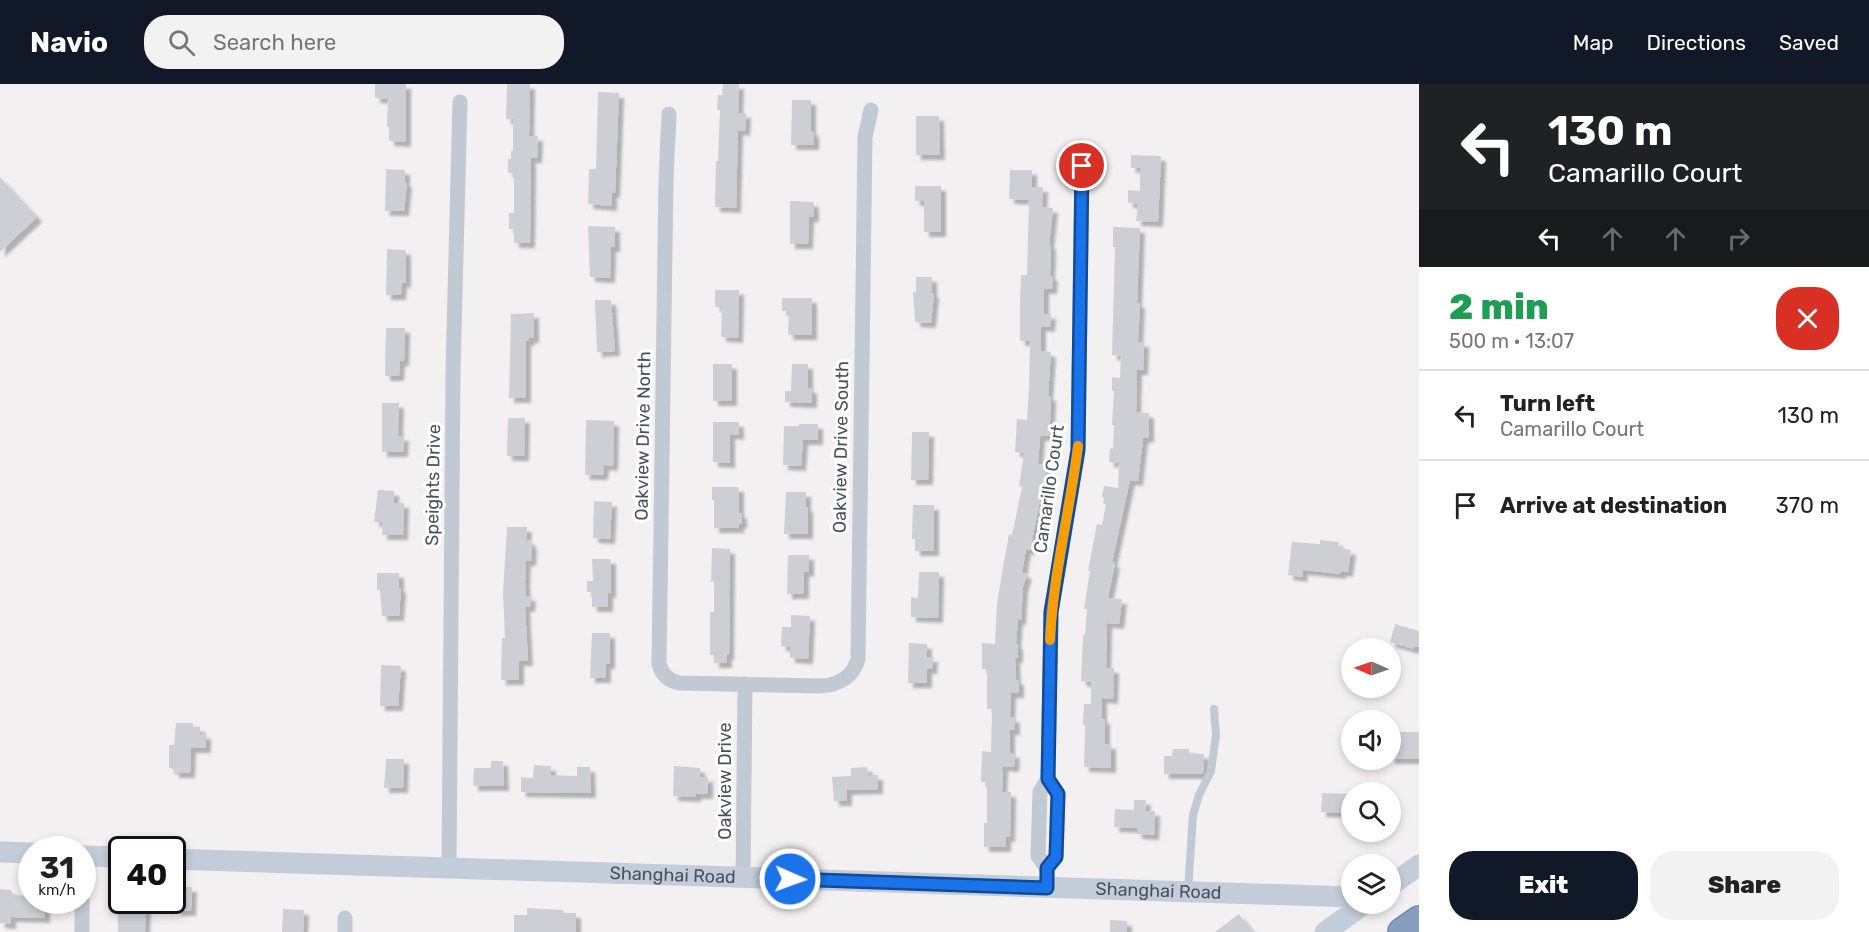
<!DOCTYPE html>
<meta charset="utf-8">
<style>
body{margin:0;font-family:Rubik,sans-serif;background:#f2f2f2;color:#222;height:100vh;display:flex;flex-direction:column;font-size:22px;white-space:nowrap}
*{box-sizing:border-box;margin:0}
p{font-size:20px;color:#767676}
.icon{flex:none;width:33px;height:33px;fill:none;stroke:currentColor;stroke-width:2;stroke-linecap:round;stroke-linejoin:round}
.map{position:relative;flex:1;overflow:hidden}
.sheet{display:flex;flex-direction:column;background:#fff;width:450px}
.sheet>*{flex:none}
.top-card{background:#202124;color:#fff;overflow:hidden}
.needle{width:39px;rotate:272deg}
.tools{position:absolute;left:1341px;top:554px;display:grid;gap:12px}
.tools a{display:grid;place-items:center;width:60px;height:60px;border-radius:50%;background:#fff;box-shadow:0 3px 9px #0003;font-size:30px}
.speed{position:absolute;left:18px;top:752px;display:flex;gap:12px;font-size:30px;font-weight:700;text-align:center}
.speed>*{display:grid;place-content:center;width:78px;height:78px;border-radius:50%;background:#fff;box-shadow:0 3px 9px #0003;line-height:1}
.speed small{font-size:15px;font-weight:400}
.speed .limit{border:3px solid #111;border-radius:9px;background:#fff;color:#111}
.pin{position:absolute;display:grid;place-items:center;width:51px;height:51px;color:#fff;margin:-26px;border:3px solid #fff;border-radius:50%;box-shadow:0 2px 6px #0007}
.me{position:absolute;width:66px;margin:-33px;rotate:92deg;stroke-linejoin:round;filter:drop-shadow(0 0 4px #0008)}
.turn{display:flex;align-items:center;gap:21px;height:126px;padding:0 30px;font-size:27px}
.turn .icon{width:78px;height:78px;stroke-width:2.5}
.turn b{display:block;font-size:42px;line-height:51px}
.lanes{display:flex;align-items:center;height:57px;padding:0 30px;background:#0003;justify-content:center;gap:30px;direction:ltr}
.lanes .off{opacity:.35}
.round{display:grid;place-items:center;flex:none;width:63px;height:63px;border-radius:24px;background:#f2f2f2}
.summary{display:flex;align-items:center;justify-content:space-between;height:102px;padding:0 30px}
h1{font-size:36px;font-weight:800;line-height:45px;color:#1e9e55}
.action{display:flex;gap:12px;margin-top:auto;padding:12px 30px}
.action a{flex:1;height:69px;border-radius:24px;background:#111827;color:#fff;font-size:24px;font-weight:800;line-height:69px;text-align:center}
.action a+a{background:#f2f2f2;color:#222}
ul{padding:0;list-style:none}
li{display:flex;align-items:center;gap:18px;height:90px;padding:0 30px;border-top:2px solid #e0e0e0}
li div{flex:1}
li b{display:block;font-size:22px}
li em{font-style:normal}
header{display:flex;align-items:center;gap:36px;box-sizing:border-box;height:84px;padding:0 30px;background:#111827;color:#fff}
header strong{font-size:28px}
nav{display:flex;gap:33px;margin-inline-start:auto;font-size:21px}
.search{width:420px;height:54px;background:#f2f2f2;display:flex;align-items:center;gap:15px;box-sizing:border-box;padding:0 21px;border-radius:24px;color:#767676;font-size:22px}
main{display:flex;flex:1;min-height:0}
.map>svg:first-child{display:block}
</style>
<header>
<strong>Navio</strong>
<div class="search"><svg class="icon" aria-label="search" viewBox="0 0 24 24"><circle cx="10" cy="10" r="6"/><path d="M15 15l6 6"/></svg>Search here</div>
<nav><a>Map</a><a>Directions</a><a>Saved</a></nav>
</header>
<main>
<div class="map">
<svg width="1419" height="848" viewBox="0 0 1419 848">
<defs>
<filter id="shadow"><feDropShadow dx="5" dy="5" stdDeviation="1.5" flood-color="#0004"/></filter>
</defs>
<rect width="100%" height="100%" fill="#f2f0f0"/>
<path fill="#cdcfd5" filter="url(#shadow)" d="M375,0H406V58L389,57V43H387L388,15L375,14Z
M507,0H530L529,52H538L537,74H531L530,159H514V145H509V129H514V89H508V75H511V67H513V35H506Z
M723,0H739L738,29H746L745,47L738,46L736,124L715,123L716,77H718L720,26H717L718,11H722Z
M598,8L619,9L615,109H612V122L588,120L589,85H596Z
M792,16H811V47H814V61H791Z
M916,32H939L940,71H916Z
M1131,71L1161,72L1158,138L1136,137L1138,120L1128,119V106L1140,107V84H1131Z
M386,85L405,86V98L407,99L404,127H385Z
M1010,86H1032V103H1043L1042,123L1053,124L1049,161H1051L1050,192H1053L1052,205H1044V230H1051L1050,243L1041,242V267L1051,268L1048,312H1051L1050,337L1049,352H1040L1038,380L1047,381L1030,466L1026,465L1022,489L1027,490L1023,503L1021,536L1018,535L1016,560H1018V574H1015L1016,596H1019V609H1011L1010,633L1015,634V646H1010V669H1015L1014,683L1003,682L1002,708H1011L1010,753H1006V763H984V739H987V698H981L982,667L991,668L992,625H987V585H982V559L995,560L997,520L1003,483L1009,450L1012,451L1022,403L1019,402L1024,369L1015,368L1017,335L1027,336L1029,305L1030,257H1020V222L1021,191H1027L1029,116L1009,115Z
M0,93L37,133L0,168Z
M915,102H941V148H924V117H915Z
M790,117L814,118V133H809L808,160H790Z
M588,142L615,143V163H611L610,194L590,193Z
M1113,143L1140,144L1137,219H1140L1138,258H1144L1143,286H1137L1136,328L1149,329V353L1143,354L1138,397L1130,396L1112,478L1115,479L1108,514L1122,515L1119,540L1107,539L1106,584H1114L1113,615L1102,614V635H1105V660H1111V684L1084,683L1085,641H1083L1084,620H1091V598L1081,597L1083,551H1085L1087,525H1084L1090,487H1088L1097,440L1102,441L1106,420H1103L1104,414L1102,413L1104,402L1118,404L1119,379L1109,378L1110,364L1113,365L1114,341H1112L1114,307H1112V293L1120,294L1121,272L1112,271L1115,163H1113Z
M387,165L406,166V199L402,198L401,211H386Z
M916,193H932V209H934L931,239L915,238L913,208H916Z
M715,206H739L738,254L721,253L722,223H715Z
M782,214H812V251H788L789,227H782Z
M595,216H611L615,267L597,268Z
M534,229V254H529V257H526V314H509L511,230Z
M386,244H405L404,277H400L399,292H385Z
M713,280H732V317H713Z
M792,280H808V304H812V319L785,318V307H791Z
M382,319H399L398,352H404L403,368H382Z
M508,334H525L524,372H507Z
M586,336L614,337L613,382L604,381L603,391H585Z
M713,338H739V351L730,350V379L713,378Z
M799,340H818V356H803L801,382L783,381L784,342H799Z
M912,348H929L928,396H911Z
M712,403H739V429H742V440L739,439V444H714V416H712Z
M378,406L394,407V419H404L403,451H382L383,438H374Z
M786,408H806V423H808V450H784Z
M594,417L612,418L610,455L593,454Z
M913,421H934V467H915V455H912Z
M507,443H527L526,456H530L532,463L531,477H526L525,498L526,512H531L530,523H525L528,577H519V596H501L502,554H505L503,508Z
M1320,456L1339,458L1338,464L1351,466L1348,488L1341,487V490L1303,486L1302,493L1288,491L1292,458L1320,460Z
M712,464L730,465L729,571H727V579H714V571H710V528H714V497L711,498Z
M788,471H809V488L804,487V510H787Z
M592,475H611V509H608V523H592V508H587V497H593Z
M919,488H939L938,534L911,533V513L918,514Z
M377,489H399V504H401L399,532H382L380,506H377Z
M791,531L810,532L808,575L790,574V563L781,562L782,543H791Z
M1395,540L1419,547V563L1414,562V565L1390,558Z
M592,549H610V580H606V594H590Z
M909,559L927,560V573H933L932,585H927V599H908Z
M381,581L401,582L398,622H380Z
M176,639H193V643H200V650H206V664H191L190,689H174V685L169,684V661H174Z
M1390,648H1419V675H1390Z
M1173,665H1189V669L1204,670L1203,690H1164V672H1172Z
M386,675H404L403,704H384Z
M491,677H503L504,702H473L474,684H491Z
M534,681L551,682V691L577,692V683H590L591,709L521,708V693L533,694Z
M674,682L700,684V693H708V710H696V713L673,712Z
M867,683L868,691H878V705L847,706V717H834L832,693L851,692V684Z
M1322,709L1352,710V729L1321,728Z
M1134,716H1146L1145,727H1155L1154,751L1137,750V744L1114,743L1115,725L1134,726Z
M177,803H192L191,827H176Z
M0,805L11,806L13,811L32,812V816H45V834L11,833V840L0,839Z
M128,816H146L145,848H118V825H128Z
M527,824L563,826V829H576V848H514V831H527Z
M283,825L304,826L303,848H282Z
M1239,830L1253,848H1215Z
M1110,836L1127,837V848H1110Z"/>
<g fill="none" stroke-linecap="round" stroke-linejoin="round">
<g stroke="#7389aa" stroke-width="30">
<path id="highway" d="M1402,848L1419,836"/>
</g>
<path stroke="#c1c9d2" stroke-width="8" d="M1188,807L1193,731L1199,711L1211,687L1216,651L1214,625"/>
<path stroke="#c1c9d2" stroke-width="15" d="M669,30L666,96L659,580C662,591 669,597 679,599L821,602C839,601 853,593 858,575L865,53L871,26
M449,784L453,286L460,18
M1047,784L1038,772L1040,708L1048,695L1051,529L1078,366L1082,82
M1047,791V784L1056,773L1058,710L1048,695
M743,794L745,600
M82,848V816
M345,848V834"/>
<g stroke="#c3ccd9" stroke-width="21">
<path d="M0,768L32,769"/>
<path d="M82,772L122,773"/>
<path id="s1" d="M172,775L1352,813"/>
<path d="M1390,802L1419,781"/>
<path d="M1325,848L1366,819"/>
</g>
<use href="#highway" stroke="#889ebe" stroke-width="27"/>
</g>
<g fill="none" stroke-linecap="round" stroke-linejoin="round">
<g stroke="#114b97" stroke-width="15">
<path id="route" d="M790,795L1047,804V784L1056,773L1058,710L1048,695L1051,528L1078,366L1082,82"/>
</g>
<use href="#route" stroke="#1a73e8" stroke-width="10"/>
<path stroke="#f59e0b" stroke-width="10" d="M1050,556C1053,491 1070,426 1078,362"/>
</g>
<g text-anchor="middle" stroke-width="6" stroke-linejoin="round" paint-order="stroke">
<g font-size="18" fill="#48525e" stroke="#fff">
<text transform="translate(643 352) rotate(-89)" y="6">Oakview Drive North</text>
<text transform="translate(841 363) rotate(-89)" y="6">Oakview Drive South</text>
<text transform="translate(433 401) rotate(-89)" y="6">Speights Drive</text>
<text transform="translate(1049 405) rotate(-82)" y="6">Camarillo Court</text>
<text transform="translate(725 697) rotate(-90)" y="6">Oakview Drive</text>
<text dy="6" stroke="none"><textPath href="#s1" startOffset="501">Shanghai Road</textPath></text>
<text dy="6" stroke="none"><textPath href="#s1" startOffset="987">Shanghai Road</textPath></text>
</g>
</g>
</svg>
<div class="tools">
<a><svg class="needle" viewBox="-14 -14 28 28"><path d="M0-13l5 13h-10z" fill="#e53935"/><path d="M0 13l5-13h-10z" fill="#767676"/></svg></a>
<a><svg class="icon" aria-label="sound" viewBox="0 0 24 24"><path d="M4 9h4l5-4v14l-5-4H4zM17 9q2 3 0 6"/></svg></a>
<a><svg class="icon" aria-label="search" viewBox="0 0 24 24"><circle cx="10" cy="10" r="6"/><path d="M15 15l6 6"/></svg></a>
<a><svg class="icon" aria-label="layers" viewBox="0 0 24 24"><path d="M12 4l9 5-9 5-9-5zM3 14l9 5 9-5"/></svg></a>
</div>
<div class="speed"><div>31<small>km/h</small></div><div class="limit">40</div></div>
<div class="pin" style="left:1082px;top:82px;background:#d93025"><svg class="icon" aria-label="arrive" viewBox="0 0 24 24"><path d="M6 21V4h12l-3 4 3 4H6"/></svg></div>
<svg class="me" style="left:790px;top:795px" viewBox="-20 -20 40 40"><circle r="17" fill="#1a73e8" stroke="#fff" stroke-width="3"/><path d="M0-11L8 9 0 5-8 9z" fill="#fff"/></svg>
</div>
<section class="sheet">
<div class="top-card">
<div class="turn"><svg class="icon" aria-label="left" viewBox="0 0 24 24"><path d="M17 20v-9H6M10 6l-5 5 5 5"/></svg><div><b>130 m</b>Camarillo Court</div></div>
<div class="lanes"><svg class="icon" aria-label="left" viewBox="0 0 24 24"><path d="M17 20v-9H6M10 6l-5 5 5 5"/></svg><svg class="icon off" aria-label="ahead" viewBox="0 0 24 24"><path d="M12 20V5M6 11l6-6 6 6"/></svg><svg class="icon off" aria-label="ahead" viewBox="0 0 24 24"><path d="M12 20V5M6 11l6-6 6 6"/></svg><svg class="icon off" aria-label="right" viewBox="0 0 24 24"><path d="M7 20v-9h11M14 6l5 5-5 5"/></svg></div>
</div>
<div class="summary"><div><h1>2 min</h1><p>500 m · 13:07</p></div><a class="round" style="background:#d93025;color:#fff"><svg class="icon" aria-label="close" viewBox="0 0 24 24"><path d="M6 6l12 12M18 6L6 18"/></svg></a></div>
<ul>
<li><svg class="icon" aria-label="left" viewBox="0 0 24 24"><path d="M17 20v-9H6M10 6l-5 5 5 5"/></svg><div><b>Turn left</b><p>Camarillo Court</p></div><em>130 m</em></li>
<li><svg class="icon" aria-label="arrive" viewBox="0 0 24 24"><path d="M6 21V4h12l-3 4 3 4H6"/></svg><div><b>Arrive at destination</b></div><em>370 m</em></li>
</ul>
<div class="action"><a>Exit</a><a>Share</a></div>
</section>
</main>
